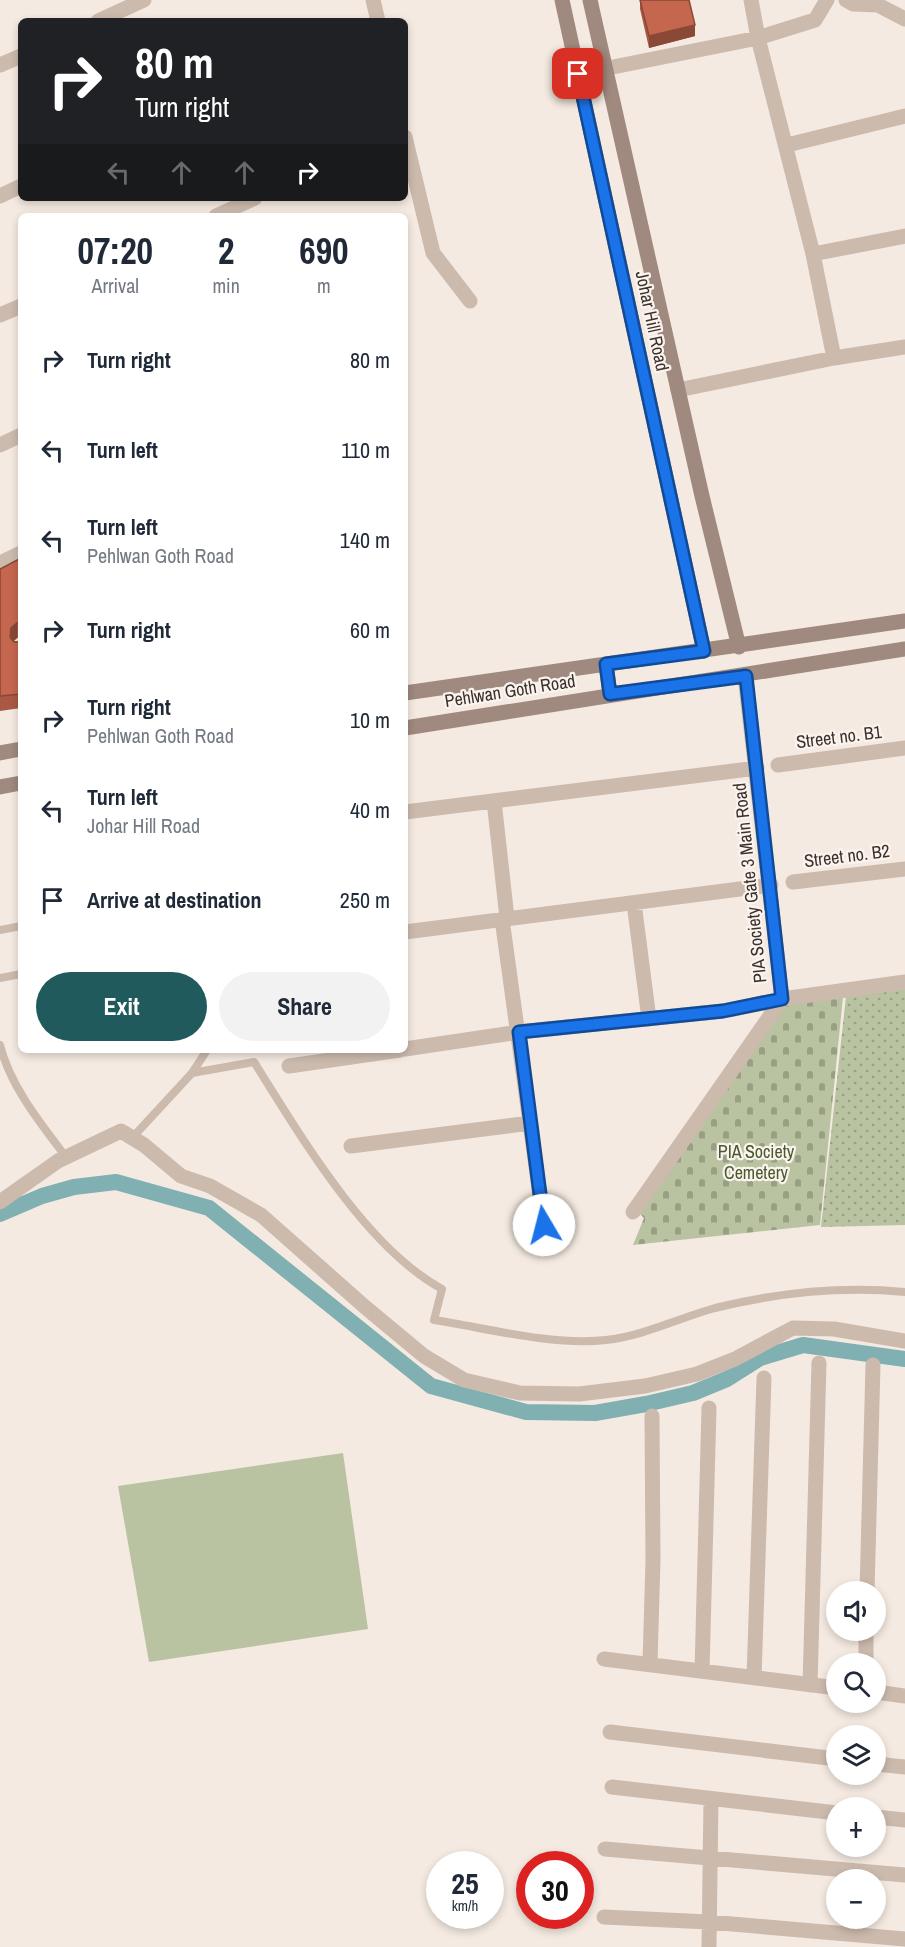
<!DOCTYPE html>
<meta charset="utf-8">
<style>
body{margin:0;font-family:"Archivo Narrow",sans-serif;background:#f2f2f3;color:#1f2937;height:100vh;display:flex;flex-direction:column;font-size:22px;white-space:nowrap}
*{box-sizing:border-box;margin:0}
p{font-size:20px;color:#747a83}
.icon{flex:none;width:33px;height:33px;fill:none;stroke:currentColor;stroke-width:2;stroke-linecap:round;stroke-linejoin:round}
.map{position:relative;flex:1;overflow:hidden}
.panel{position:absolute;left:18px;top:213px;width:390px;height:840px;display:flex;flex-direction:column;background:#fff;border-radius:9px;box-shadow:0 3px 9px #0003}
.panel>*{flex:none}
.banner{position:absolute;left:18px;top:18px;width:390px;height:183px;border-radius:9px;box-shadow:0 3px 9px #0003;background:#202124;color:#fff;overflow:hidden}
.tools{position:absolute;left:826px;top:1581px;display:grid;gap:12px}
.tools a{display:grid;place-items:center;width:60px;height:60px;border-radius:50%;background:#fff;box-shadow:0 3px 9px #0003;font-size:30px}
.speed{position:absolute;left:426px;top:1851px;display:flex;gap:12px;font-size:30px;font-weight:700;text-align:center}
.speed>*{display:grid;place-content:center;width:78px;height:78px;border-radius:50%;background:#fff;box-shadow:0 3px 9px #0003;line-height:1}
.speed small{font-size:15px;font-weight:400}
.speed .limit{border:9px solid #d22;background:#fff;color:#111}
.pin{position:absolute;display:grid;place-items:center;width:51px;height:51px;color:#fff;margin:-26px;border-radius:12px;box-shadow:0 3px 9px #0006}
.me{position:absolute;width:66px;margin:-33px;rotate:352deg;stroke-linejoin:round;filter:drop-shadow(0 0 4px #0008)}
.turn{display:flex;align-items:center;gap:21px;height:126px;padding:0 18px;font-size:27px}
.turn .icon{width:78px;height:78px;stroke-width:2.5}
.turn b{display:block;font-size:42px;line-height:51px}
.lanes{display:flex;align-items:center;height:57px;padding:0 18px;background:#0003;justify-content:center;gap:30px;direction:ltr}
.lanes .off{opacity:.35}
.eta{display:flex;justify-content:space-evenly;align-items:center;height:102px;text-align:center}
.eta b{font-size:36px;font-weight:700;line-height:42px}
.action{display:flex;gap:12px;margin-top:auto;padding:12px 18px}
.action a{flex:1;height:69px;border-radius:36px;background:#205a5c;color:#fff;font-size:24px;font-weight:700;line-height:69px;text-align:center}
.action a+a{background:#f2f2f3;color:#1f2937}
ul{padding:0;list-style:none}
li{display:flex;align-items:center;gap:18px;height:90px;padding:0 18px}
li div{flex:1}
li b{display:block;font-size:22px}
li em{font-style:normal}
.map>svg:first-child{display:block}
</style>
<div class="map">
<svg width="905" height="1947" viewBox="0 0 905 1947">
<defs>
<pattern id="cemetery-stones" width="16" height="16" patternUnits="userSpaceOnUse" patternTransform="scale(1.5)"><rect width="16" height="16" fill="#b9c3a1"/><path d="M2 7V4a2 2 0 0 1 4 0v3zM10 15v-3a2 2 0 0 1 4 0v3z" fill="#989f83"/></pattern>
<pattern id="park-dots" width="8" height="8" patternUnits="userSpaceOnUse" patternTransform="scale(1.5)"><rect width="8" height="8" fill="#b9c3a1"/><path d="M2 2h.1M6 6h.1" fill="none" stroke="#989f83" stroke-width="1.8" stroke-linecap="round"/></pattern>
</defs>
<rect width="100%" height="100%" fill="#f4eae1"/>
<path fill="#b9c3a1" d="M343,1453L368,1629L149,1662L118,1486Z"/>
<path fill="url(#cemetery-stones)" d="M843,997L820,1225L633,1245L644,1218L639,1213L783,998Z"/>
<path fill="url(#park-dots)" d="M905,989V1225L821,1227L846,996Z"/>
<g fill="none" stroke-linecap="round" stroke-linejoin="round">
<path stroke="#80b0b1" stroke-width="16" d="M0,1214L42,1196L74,1187L116,1182L209,1208L431,1386L526,1412L595,1413L646,1404L693,1393L727,1379L760,1358L803,1345L905,1359"/>
<path stroke="#ccbaad" stroke-width="8" d="M0,930L21,926
M0,978L21,974
M0,1045C10,1086 41,1124 66,1157
M192,1073L254,1062C300,1135 365,1247 442,1289L434,1320C487,1328 552,1346 606,1340C643,1336 679,1318 715,1308C776,1293 843,1286 905,1292
M132,1138L192,1073L207,1050"/>
<path stroke="#ccbaad" stroke-width="15" d="M373,0L378,21
M751,0L758,38L813,254L834,358
M846,0L853,4L878,5L905,19
M98,21L144,0
M0,65L21,56
M578,74L758,38L815,20L827,0
M405,137L433,253L470,301
M787,145L905,116
M0,196L21,186
M216,216L255,198
M813,254L905,236
M0,315L21,306
M678,390L834,358L905,347
M0,445L21,435
M0,563L21,553
M745,676L782,999
M778,765L905,748
M494,801L507,918
M405,812L757,768
M793,882L905,869
M634,903L649,1019
M502,919L544,1225
M405,932L771,885
M405,1049L519,1032L723,1011L782,999L905,982
M289,1066L400,1050
M351,1146L530,1123
M0,1202L58,1161L121,1131L144,1145L181,1176L210,1186L261,1215L365,1307L424,1356L464,1380L520,1393L579,1394L645,1386L697,1374L735,1359L793,1328L834,1329L905,1341
M633,1212L782,999
M867,1592L873,1365
M604,1659L837,1688
M650,1663L653,1560L652,1416
M866,1664V1630
M702,1671L709,1408
M754,1678L764,1378
M810,1685L819,1363
M876,1692L905,1696
M610,1732L837,1759
M876,1764L905,1767
M612,1787L837,1813
M876,1817L905,1820
M605,1849L905,1875
M604,1917L709,1922L905,1939
M709,1947L711,1800"/>
<path stroke="#a0897e" stroke-width="15" d="M562,0L704,651
M590,0L702,496L739,647
M606,664L610,695
M405,693L905,621
M405,728L905,649
M0,753L21,749
M0,787L21,783"/>
</g>
<path fill="#a95943" d="M640,0H689L695,36L649,48L640,9Z
M21,558V638H17L14,641L21,642V708L0,711V569Z"/>
<path fill="#8a4837" d="M695,25V36L649,48V36Z
M17,623V638L11,643V628Z"/>
<path fill="#c5674e" stroke="#8a4837" stroke-width="1.5" d="M640,0H689L695,25L649,36Z
M21,558V624L17,623L11,628L10,637L14,642H21V694L0,696V569Z"/>
<g fill="none" stroke-linecap="round" stroke-linejoin="round">
<g stroke="#114b97" stroke-width="15">
<path id="route" d="M544,1225L519,1032L723,1011L782,999L746,676L610,694L606,664L704,651L578,74"/>
</g>
<use href="#route" stroke="#1a73e8" stroke-width="10"/>
</g>
<g text-anchor="middle" stroke-width="4.5" stroke-linejoin="round" paint-order="stroke">
<g font-size="18" fill="#3b302b" stroke="#fbf4ee">
<text transform="translate(652 321) rotate(78)" y="6">Johar Hill Road</text>
<text transform="translate(510 691) rotate(-9)" y="6">Pehlwan Goth Road</text>
<text transform="translate(839 737) rotate(-7)" y="6">Street no. B1</text>
<text transform="translate(847 856) rotate(-7)" y="6">Street no. B2</text>
<text transform="translate(750 883) rotate(-96)" y="6">PIA Society Gate 3 Main Road</text>
</g>
<g font-size="18" fill="#4b592f" stroke="#fbf4ee">
<text x="756" y="1158">PIA Society<tspan x="756" dy="21">Cemetery</tspan></text>
</g>
</g>
</svg>
<div class="tools">
<a><svg class="icon" aria-label="sound" viewBox="0 0 24 24"><path d="M4 9h4l5-4v14l-5-4H4zM17 9q2 3 0 6"/></svg></a>
<a><svg class="icon" aria-label="search" viewBox="0 0 24 24"><circle cx="10" cy="10" r="6"/><path d="M15 15l6 6"/></svg></a>
<a><svg class="icon" aria-label="layers" viewBox="0 0 24 24"><path d="M12 4l9 5-9 5-9-5zM3 14l9 5 9-5"/></svg></a>
<a>+</a>
<a>−</a>
</div>
<div class="speed"><div>25<small>km/h</small></div><div class="limit">30</div></div>
<div class="pin" style="left:578px;top:74px;background:#d93025"><svg class="icon" aria-label="arrive" viewBox="0 0 24 24"><path d="M6 21V4h12l-3 4 3 4H6"/></svg></div>
<svg class="me" style="left:544px;top:1225px" viewBox="-20 -20 40 40"><circle r="19" fill="#fff"/><path d="M0-13L10 11 0 6-10 11z" fill="#1a73e8"/></svg>
<div class="banner">
<div class="turn"><svg class="icon" aria-label="right" viewBox="0 0 24 24"><path d="M7 20v-9h11M14 6l5 5-5 5"/></svg><div><b>80 m</b>Turn right</div></div>
<div class="lanes"><svg class="icon off" aria-label="left" viewBox="0 0 24 24"><path d="M17 20v-9H6M10 6l-5 5 5 5"/></svg><svg class="icon off" aria-label="ahead" viewBox="0 0 24 24"><path d="M12 20V5M6 11l6-6 6 6"/></svg><svg class="icon off" aria-label="ahead" viewBox="0 0 24 24"><path d="M12 20V5M6 11l6-6 6 6"/></svg><svg class="icon" aria-label="right" viewBox="0 0 24 24"><path d="M7 20v-9h11M14 6l5 5-5 5"/></svg></div>
</div>
<section class="panel">
<div class="eta">
<div><b>07:20</b><p>Arrival</p></div>
<div><b>2</b><p>min</p></div>
<div><b>690</b><p>m</p></div>
</div>
<ul>
<li><svg class="icon" aria-label="right" viewBox="0 0 24 24"><path d="M7 20v-9h11M14 6l5 5-5 5"/></svg><div><b>Turn right</b></div><em>80 m</em></li>
<li><svg class="icon" aria-label="left" viewBox="0 0 24 24"><path d="M17 20v-9H6M10 6l-5 5 5 5"/></svg><div><b>Turn left</b></div><em>110 m</em></li>
<li><svg class="icon" aria-label="left" viewBox="0 0 24 24"><path d="M17 20v-9H6M10 6l-5 5 5 5"/></svg><div><b>Turn left</b><p>Pehlwan Goth Road</p></div><em>140 m</em></li>
<li><svg class="icon" aria-label="right" viewBox="0 0 24 24"><path d="M7 20v-9h11M14 6l5 5-5 5"/></svg><div><b>Turn right</b></div><em>60 m</em></li>
<li><svg class="icon" aria-label="right" viewBox="0 0 24 24"><path d="M7 20v-9h11M14 6l5 5-5 5"/></svg><div><b>Turn right</b><p>Pehlwan Goth Road</p></div><em>10 m</em></li>
<li><svg class="icon" aria-label="left" viewBox="0 0 24 24"><path d="M17 20v-9H6M10 6l-5 5 5 5"/></svg><div><b>Turn left</b><p>Johar Hill Road</p></div><em>40 m</em></li>
<li><svg class="icon" aria-label="arrive" viewBox="0 0 24 24"><path d="M6 21V4h12l-3 4 3 4H6"/></svg><div><b>Arrive at destination</b></div><em>250 m</em></li>
</ul>
<div class="action"><a>Exit</a><a>Share</a></div>
</section>
</div>
